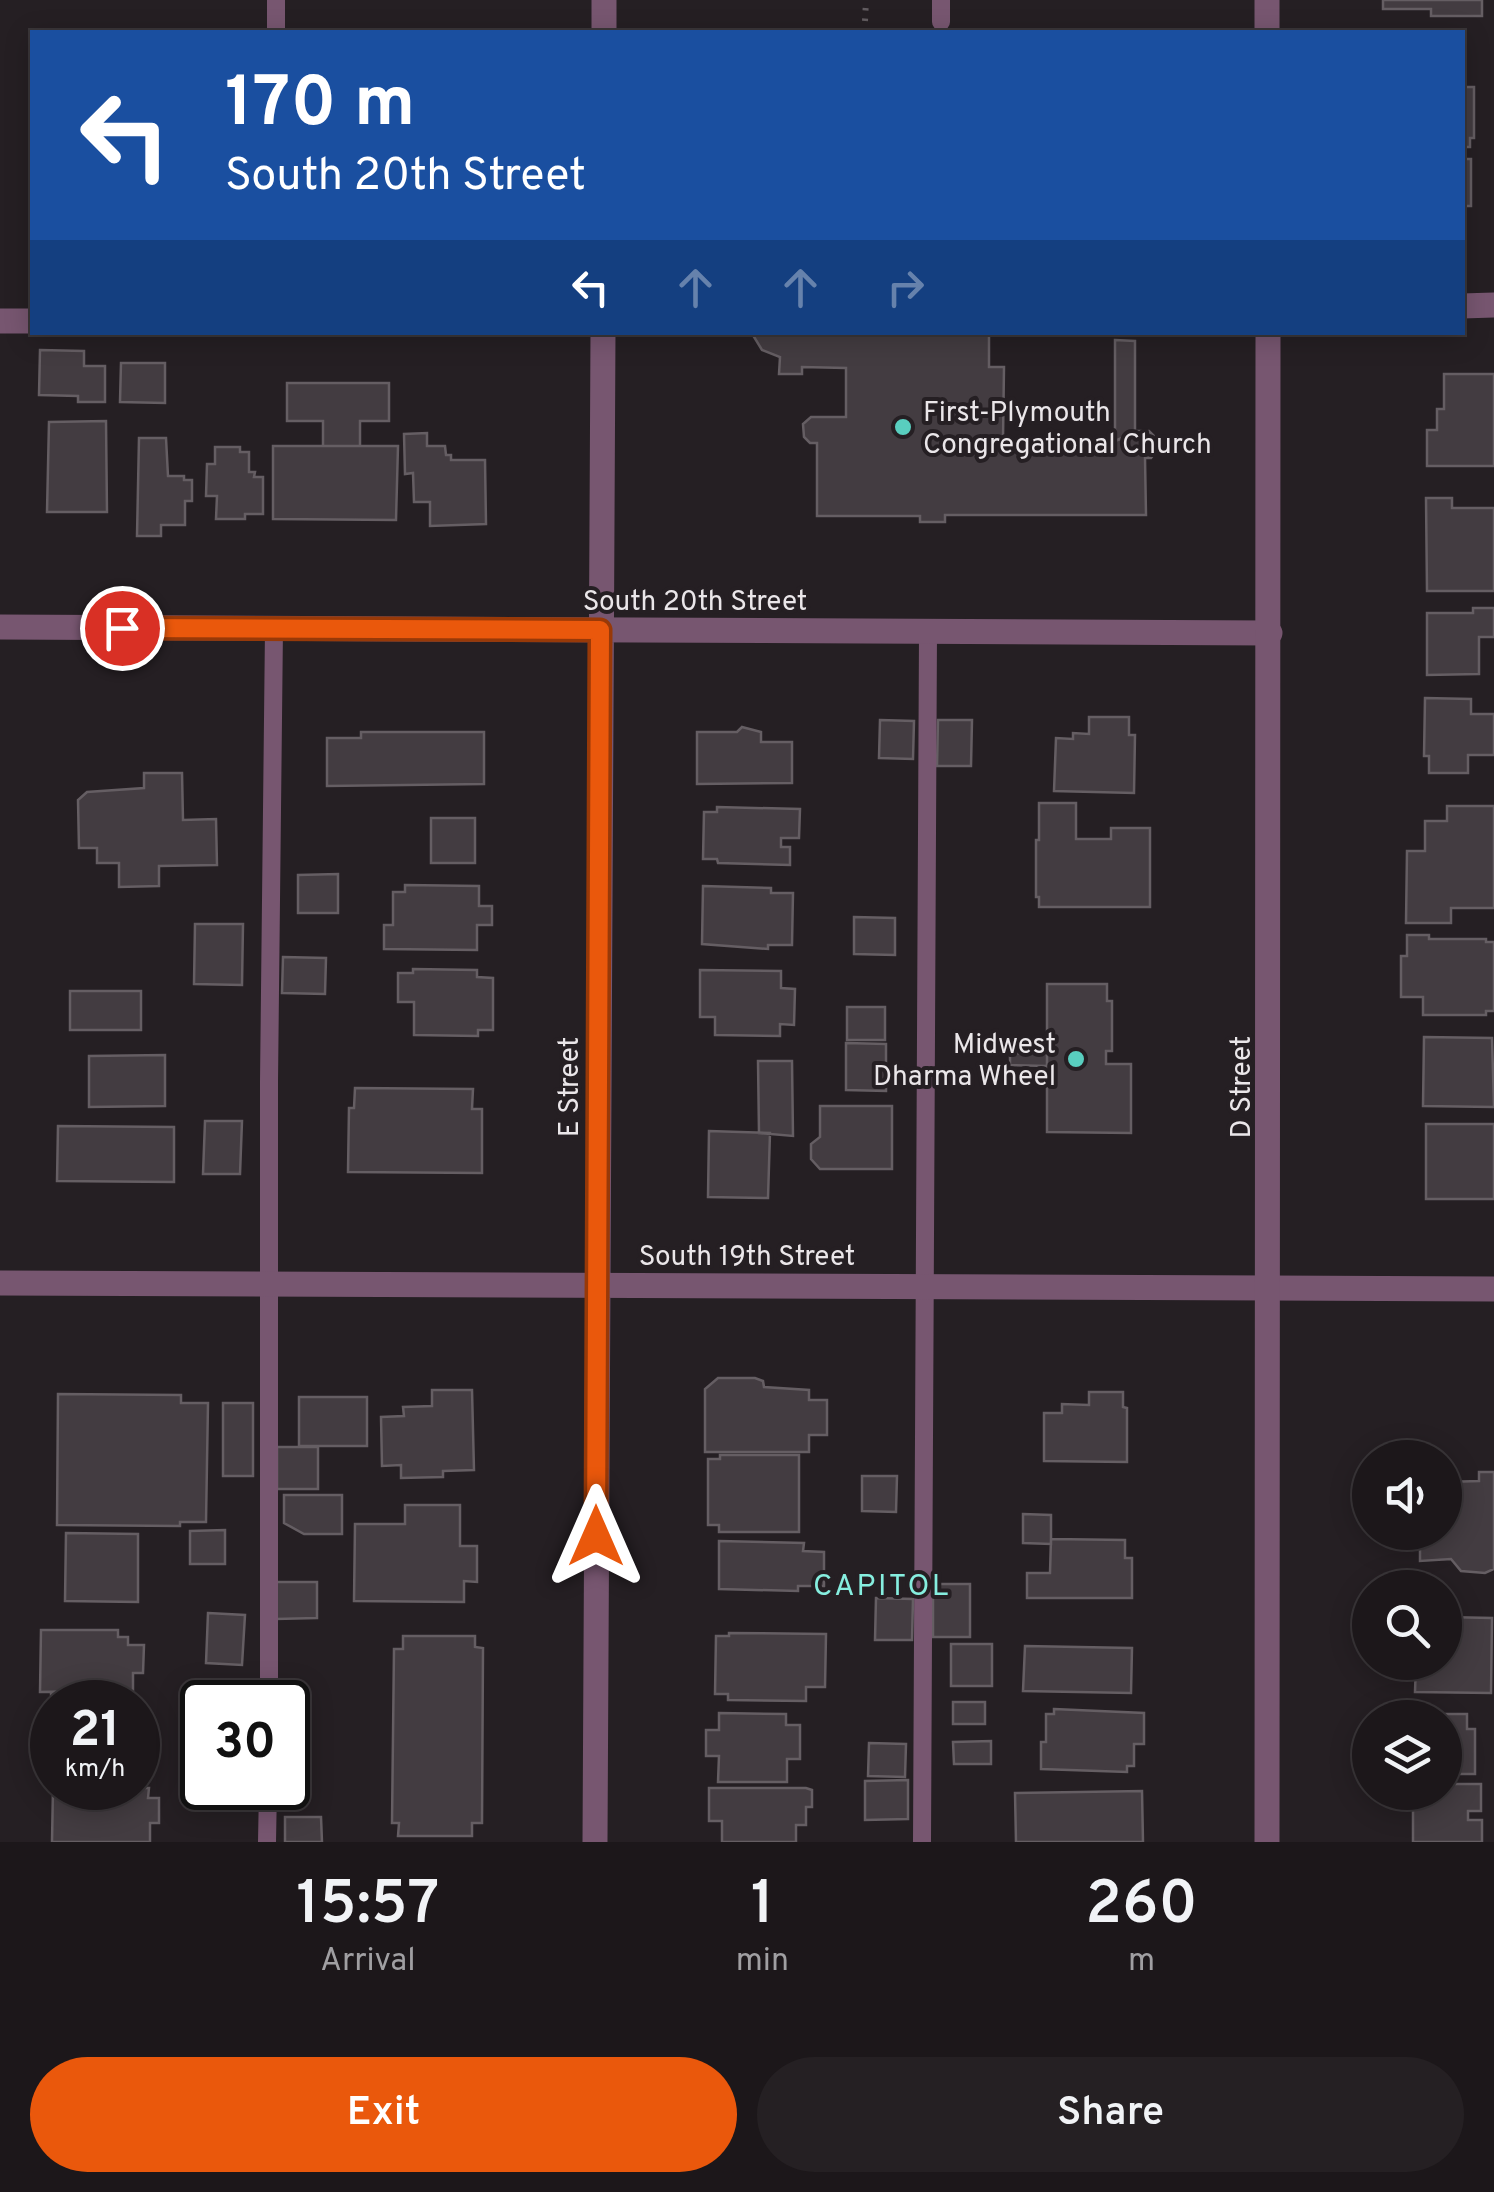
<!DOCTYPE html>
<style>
body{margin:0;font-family:Overpass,sans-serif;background:#252023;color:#f1f3f6;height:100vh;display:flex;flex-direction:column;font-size:38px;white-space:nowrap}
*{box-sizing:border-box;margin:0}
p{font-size:32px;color:#a09fa2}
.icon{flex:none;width:55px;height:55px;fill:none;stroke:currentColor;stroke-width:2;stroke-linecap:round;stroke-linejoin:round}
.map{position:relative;height:1842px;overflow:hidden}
.details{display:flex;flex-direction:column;background:#1c171a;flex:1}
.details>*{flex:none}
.top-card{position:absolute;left:30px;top:30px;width:1435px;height:305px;border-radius:0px;box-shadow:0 5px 25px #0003,0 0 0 2px #3a3639;background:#1a4fa0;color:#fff;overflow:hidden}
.controls{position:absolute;left:1352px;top:1440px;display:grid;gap:20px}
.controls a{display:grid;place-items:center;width:110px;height:110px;border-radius:50%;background:#1c171a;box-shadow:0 5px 25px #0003,0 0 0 2px #3a3639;font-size:50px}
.speed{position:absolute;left:30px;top:1680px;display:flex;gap:20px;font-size:50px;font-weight:700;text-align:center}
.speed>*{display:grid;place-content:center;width:130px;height:130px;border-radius:50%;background:#1c171a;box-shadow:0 5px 25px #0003,0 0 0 2px #3a3639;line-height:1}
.speed small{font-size:25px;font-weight:400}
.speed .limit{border:5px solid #111;border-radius:15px;background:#fff;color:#111}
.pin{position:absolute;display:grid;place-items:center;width:85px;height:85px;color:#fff;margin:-42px;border:5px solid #fff;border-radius:50%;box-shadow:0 2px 10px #0007}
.me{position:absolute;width:110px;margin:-55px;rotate:0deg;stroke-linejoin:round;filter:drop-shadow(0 0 8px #0008)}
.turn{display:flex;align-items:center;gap:35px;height:210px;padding:0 30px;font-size:45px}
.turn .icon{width:130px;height:130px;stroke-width:2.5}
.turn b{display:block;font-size:70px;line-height:85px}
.lanes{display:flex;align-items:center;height:95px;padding:0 30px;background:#0003;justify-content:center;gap:50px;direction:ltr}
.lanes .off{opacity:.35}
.eta{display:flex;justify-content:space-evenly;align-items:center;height:170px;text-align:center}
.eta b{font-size:60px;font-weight:600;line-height:70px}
.button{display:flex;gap:20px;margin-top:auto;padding:20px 30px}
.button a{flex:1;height:115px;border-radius:60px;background:#ea580c;color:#fff;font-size:40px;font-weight:600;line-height:115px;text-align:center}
.button a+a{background:#252023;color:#f1f3f6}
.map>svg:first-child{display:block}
</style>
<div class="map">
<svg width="1494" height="1842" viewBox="0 0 1494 1842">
<rect width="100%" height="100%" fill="#251f23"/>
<path fill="#433c41" stroke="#655e63" stroke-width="2.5" d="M1383,0H1482V16H1431V9H1383Z
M1462,87H1474V138H1470V147H1462Z
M1462,159H1471V206H1462Z
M751,332H989V367H1004L1003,440L1115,441L1137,431H1149L1156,438V451L1151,458H1145L1146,515H945V522H920V516H817V443H810L804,437L803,424L811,417H846V368L802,367V374H779L780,357L762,350Z
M1115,340L1135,341V434L1115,441Z
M40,350L84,351V366H105V402H78V396L39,395Z
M121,363H165V403L120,402Z
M1444,374H1494V466H1427V430H1437V409H1444Z
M287,383H389V421H360V446H323V421H287Z
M106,421L107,512H47L49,422Z
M427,433V446H445L446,455H451V460H485L486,524L430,526V502H414L413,473L405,474L404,434Z
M139,438H166L168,476H184V480H192V501H185V525H161V536H137Z
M273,446H398L396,520L273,519Z
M215,447H240V452H249V472H255L254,477H263V514H245V519H216L217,496H206L207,464H215Z
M1426,498H1452V508H1494V591H1427Z
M1473,608H1494V637H1479V674L1427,675V613H1473Z
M1425,698L1471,699V714H1494V755H1468V773H1429V756H1424Z
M1089,717H1129V735H1135L1134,793L1054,791L1056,738L1073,739V733L1089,734Z
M880,720L914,721L913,759L879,758Z
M938,720H972L971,766H937Z
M742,727L761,732V742H792V783L697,784V732H737Z
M361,732H484V784L327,786V738H361Z
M144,773H182L183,820L216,819L217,865L159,866V886L119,887V863H97V848H79L78,800L87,792L144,788Z
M1039,803H1076V839H1111V828H1150V907H1039V897H1036V840H1039Z
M1447,806H1494V908H1451V923H1406L1407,851H1425V821H1447Z
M717,807L800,809L799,838H781V847H790V865L718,863L717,859H703L704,812H717Z
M431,818H475V863H431Z
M338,874V913H298V875Z
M405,885L479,886V906H492V925H477V950L384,949V925H393V892H405Z
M703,886L771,888V893H793L792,945H768V949L702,944Z
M854,917L895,918V955L854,954Z
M195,924H243L242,985L194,984Z
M1407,935H1429V939H1486V942H1494V1011H1486V1015H1423V997H1401V956H1407Z
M283,957L326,958L325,994L282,993Z
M413,969L477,970V977L493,978V1030H478V1036L414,1035V1002H398V973H413Z
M700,970L781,971V988L795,989L794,1025L780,1024V1036L715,1035V1017H700Z
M1047,984H1107V1001H1112V1051H1106V1064H1131V1133L1047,1132Z
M70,991H141V1030H70Z
M847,1007H885V1040H847Z
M1424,1037L1492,1038L1494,1107L1423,1106Z
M846,1043L886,1044V1091L846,1090Z
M1010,1053L1047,1054V1066L1010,1065Z
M165,1055V1106L89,1107V1056Z
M758,1061H792L793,1136L759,1133Z
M355,1088L473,1089L472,1109H482V1173L348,1172L349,1108H354Z
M820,1106H892V1169H820L811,1159V1144L820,1137Z
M205,1121H242L240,1174H203Z
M1426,1124H1494V1199H1426Z
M58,1126L174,1127V1182L57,1181Z
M709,1131L770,1133L768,1198L708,1197Z
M718,1378H755L763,1381L764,1387L809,1390V1400H827V1435H809V1452H705V1389Z
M432,1390H472L474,1470L443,1471V1477L401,1478V1465L382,1466L381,1417L404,1416L403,1407L432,1406Z
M1089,1392H1123V1407L1127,1408V1462L1044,1461V1413H1062V1404L1089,1405Z
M58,1394L181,1395V1403H208L206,1522H180V1526L57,1525Z
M299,1397H367V1446H299Z
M223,1403H253V1476H223Z
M277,1447H318V1489H277Z
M720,1455H799V1532H719V1525H708V1459H720Z
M1479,1472H1494V1569L1485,1573L1461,1571L1451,1559L1420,1561V1532H1445V1482L1479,1481Z
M862,1476H897L896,1512L862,1511Z
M284,1495H342V1534H304L284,1523Z
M405,1505H460V1546H477V1582L464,1581V1602L354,1601L355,1524H405Z
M1023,1514L1051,1515V1544L1023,1543Z
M225,1530V1564H190V1531Z
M66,1533L138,1534V1602L65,1601Z
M1051,1539L1125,1540V1558H1132V1598H1027V1573H1050Z
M719,1541L804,1543L803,1551L824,1552V1586H798V1591L719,1589Z
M276,1582H317V1618L276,1619Z
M933,1584H970V1637H933Z
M876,1598L913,1599L912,1640H875Z
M208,1613L245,1615L242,1665L206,1663Z
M1445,1617L1492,1618L1491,1693L1415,1692L1416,1662H1445Z
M41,1630H118V1637H128V1645H144L143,1673H133V1690L40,1692Z
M729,1633L826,1634L825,1687H806V1701L728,1700V1694H715L716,1636H729Z
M403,1636H475V1647L483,1648L482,1823H472V1836H398L399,1823H392L394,1649H403Z
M951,1644H992V1686H951Z
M1025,1646L1132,1648L1131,1693L1023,1691Z
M51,1692L133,1694L132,1702H52V1749Z
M204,1694L243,1695V1702H204Z
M953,1702H985V1724H953Z
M1054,1709L1144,1713V1744H1134V1766H1127V1772L1041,1769V1742H1046V1714H1054Z
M719,1713L786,1714V1725H800V1759H787V1782H718L719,1756H706V1730H719Z
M1412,1714H1467V1729H1475V1774H1445V1718H1412Z
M991,1741V1764H954L953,1742Z
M869,1743L906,1744L905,1777L868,1776Z
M908,1780V1819L865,1820V1781Z
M1445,1784H1481V1811H1468V1820H1482V1842H1413V1792H1445Z
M53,1788H149L148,1798H159V1823H150V1842H52Z
M709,1788H806L812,1790V1807H806V1825H796V1842H722V1821H709Z
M1142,1791L1143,1842H1016L1015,1793Z
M285,1817H321L322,1842H285Z"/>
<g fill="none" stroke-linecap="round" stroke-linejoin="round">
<path stroke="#625c60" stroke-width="6" stroke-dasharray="2.5 8" stroke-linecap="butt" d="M865,21L866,0"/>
<path stroke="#775670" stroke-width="18" d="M941,0V22
M276,32V0
M269,1702V1082L274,628
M267,1842L268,1788
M922,1842L928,632"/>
<path stroke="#775670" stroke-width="25" d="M604,0V32
M0,321H32
M0,627L1270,633
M0,1283L1494,1289
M595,1842L603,332"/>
<path stroke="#775670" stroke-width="25" d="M1267,0V32
M1462,306L1494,305
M1267,1842L1268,332"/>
</g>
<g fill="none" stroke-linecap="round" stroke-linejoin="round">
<g stroke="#983908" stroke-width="25">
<path id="route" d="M122,628L600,630L596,1536"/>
</g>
<use href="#route" stroke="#ea580c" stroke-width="18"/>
</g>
<g fill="#59cebf" stroke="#251f23" stroke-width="4">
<circle cx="903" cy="427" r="10"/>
<circle cx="1076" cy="1059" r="10"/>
</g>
<g text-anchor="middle" stroke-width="8" stroke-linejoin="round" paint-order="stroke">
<g font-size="28" fill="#eae6e9" stroke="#251f23" text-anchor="start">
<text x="923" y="421">First-Plymouth<tspan x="923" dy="32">Congregational Church</tspan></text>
<text x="1056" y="1053" text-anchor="end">Midwest<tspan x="1056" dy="32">Dharma Wheel</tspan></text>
</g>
<g font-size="28" fill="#eae6e9" stroke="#251f23">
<text x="695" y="610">South 20th Street</text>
<text transform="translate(568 1087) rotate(-90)" y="10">E Street</text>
<text transform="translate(1240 1087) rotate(-90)" y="10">D Street</text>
<text x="747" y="1265">South 19th Street</text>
</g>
<g font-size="30" letter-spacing="2.5" fill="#86eedf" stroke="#251f23">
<text x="882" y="1595">CAPITOL</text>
</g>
</g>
</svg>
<div class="controls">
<a><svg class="icon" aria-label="sound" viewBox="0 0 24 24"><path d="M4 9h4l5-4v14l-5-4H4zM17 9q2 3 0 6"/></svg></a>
<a><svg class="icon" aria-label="search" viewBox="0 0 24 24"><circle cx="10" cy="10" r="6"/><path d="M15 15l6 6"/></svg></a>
<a><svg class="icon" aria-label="layers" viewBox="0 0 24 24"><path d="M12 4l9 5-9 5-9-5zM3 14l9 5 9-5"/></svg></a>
</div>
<div class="speed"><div>21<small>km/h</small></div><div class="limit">30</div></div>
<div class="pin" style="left:122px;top:628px;background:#d93025"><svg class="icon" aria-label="arrive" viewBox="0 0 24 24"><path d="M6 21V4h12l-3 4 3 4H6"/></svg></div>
<svg class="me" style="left:596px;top:1536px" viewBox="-20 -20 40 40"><path d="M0-17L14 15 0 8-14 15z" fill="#ea580c" stroke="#fff" stroke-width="4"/></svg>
<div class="top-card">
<div class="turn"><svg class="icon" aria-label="left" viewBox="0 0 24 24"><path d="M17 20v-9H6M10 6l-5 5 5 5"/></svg><div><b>170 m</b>South 20th Street</div></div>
<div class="lanes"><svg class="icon" aria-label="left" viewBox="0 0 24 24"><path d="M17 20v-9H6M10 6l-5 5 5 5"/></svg><svg class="icon off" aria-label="ahead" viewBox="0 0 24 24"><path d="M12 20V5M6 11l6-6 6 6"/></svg><svg class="icon off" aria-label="ahead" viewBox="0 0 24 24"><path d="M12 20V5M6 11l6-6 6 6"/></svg><svg class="icon off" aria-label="right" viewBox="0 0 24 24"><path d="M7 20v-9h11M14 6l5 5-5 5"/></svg></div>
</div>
</div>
<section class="details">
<div class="eta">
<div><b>15:57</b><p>Arrival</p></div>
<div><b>1</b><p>min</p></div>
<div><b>260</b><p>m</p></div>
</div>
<div class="button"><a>Exit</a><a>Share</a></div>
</section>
